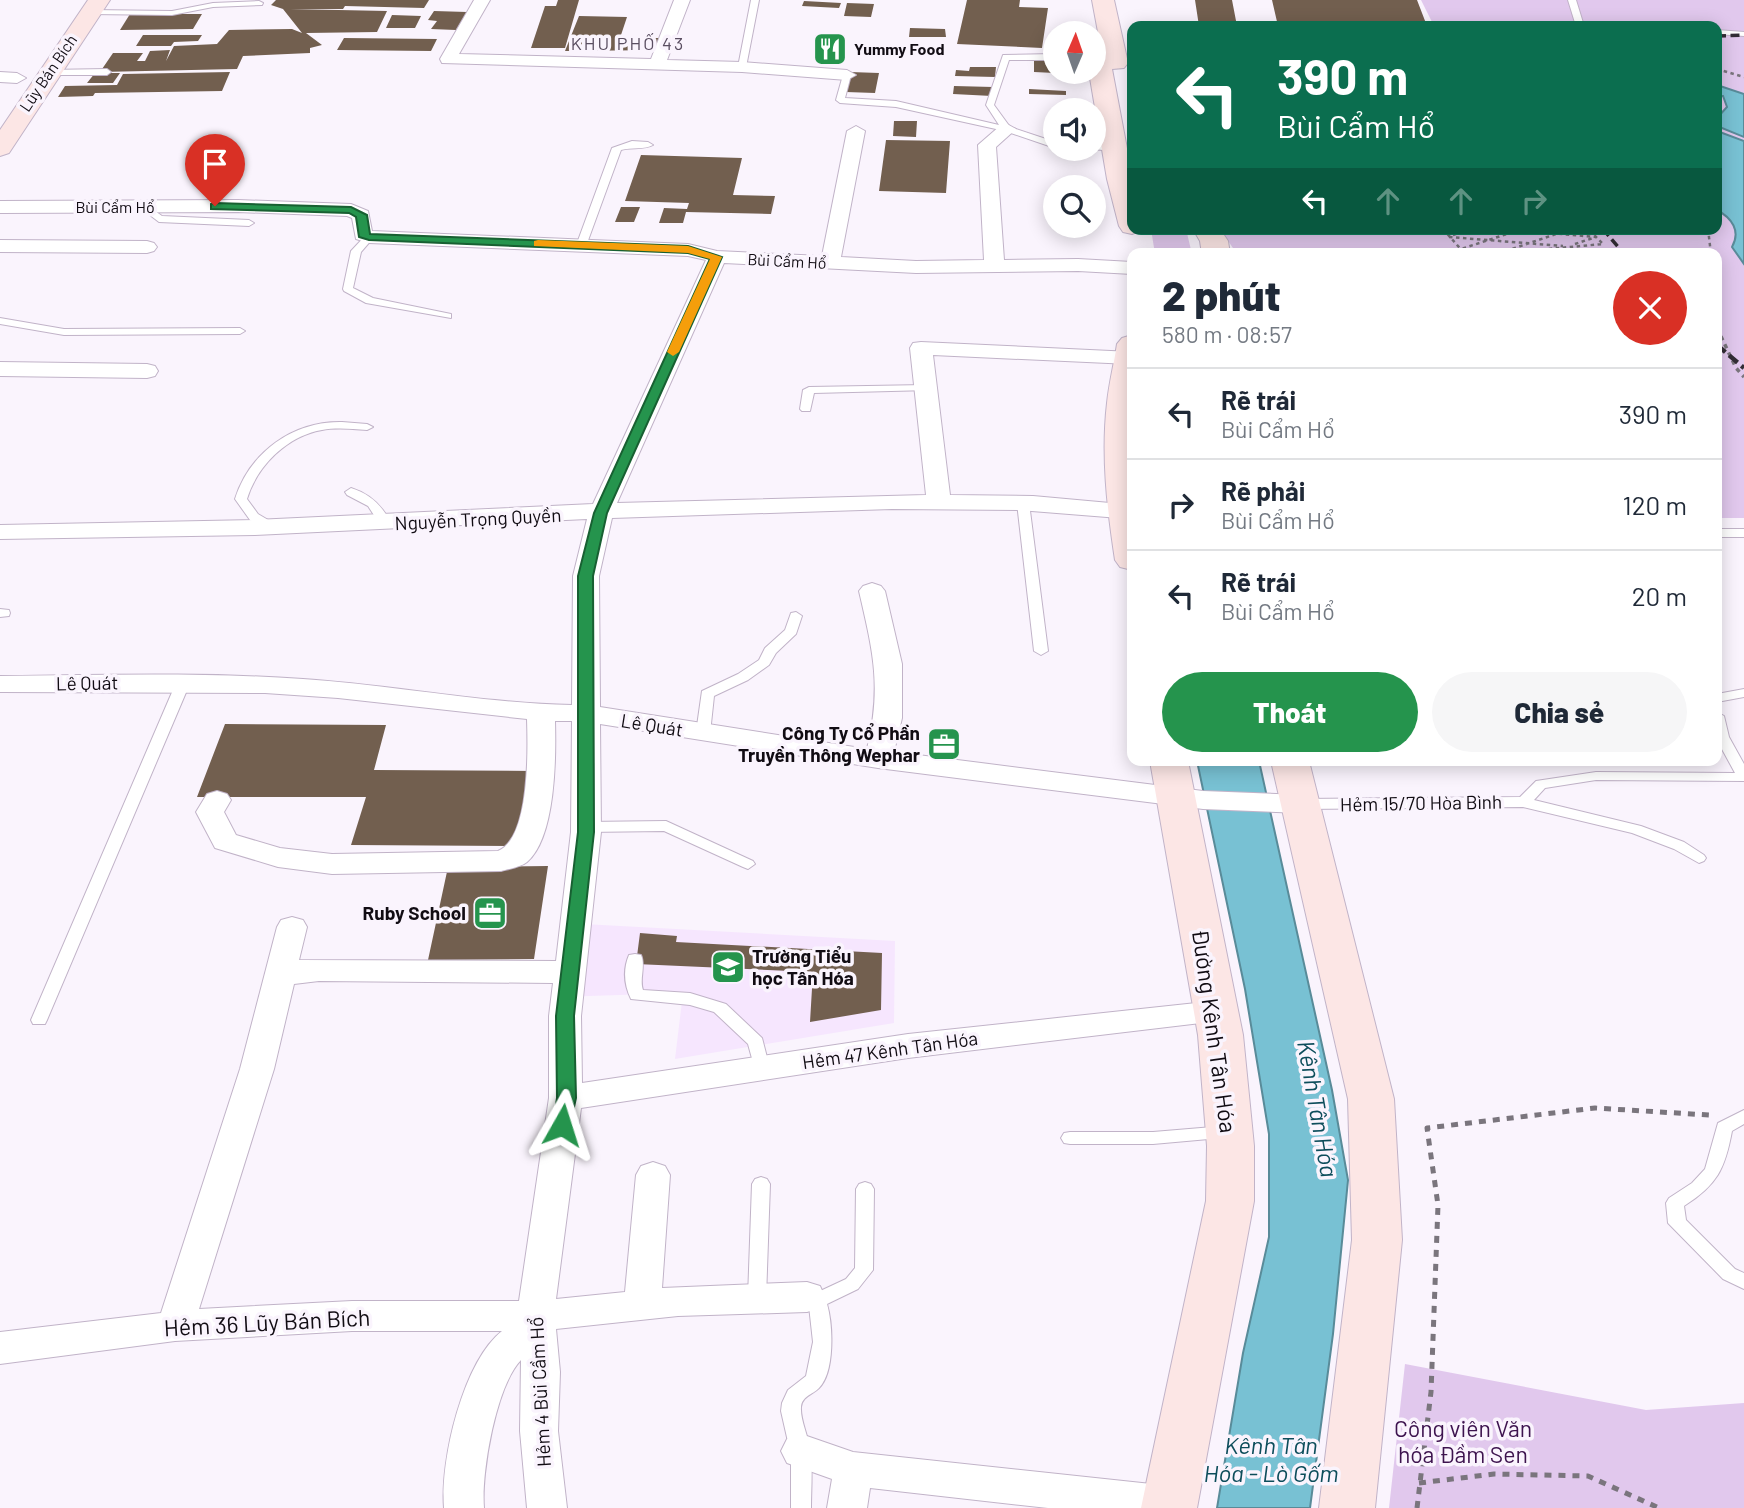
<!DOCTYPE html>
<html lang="vi">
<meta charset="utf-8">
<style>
body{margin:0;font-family:Barlow,sans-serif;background:#f6f6f7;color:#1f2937;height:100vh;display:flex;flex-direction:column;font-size:26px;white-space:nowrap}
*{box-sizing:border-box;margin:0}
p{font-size:23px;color:#747a83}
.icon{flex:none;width:38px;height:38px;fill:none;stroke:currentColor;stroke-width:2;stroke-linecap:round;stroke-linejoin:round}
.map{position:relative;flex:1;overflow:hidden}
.details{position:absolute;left:1127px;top:248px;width:595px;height:518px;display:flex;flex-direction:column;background:#fff;border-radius:14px;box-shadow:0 4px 18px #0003}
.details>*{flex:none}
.top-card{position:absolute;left:1127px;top:21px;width:595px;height:214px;border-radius:14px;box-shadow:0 4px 18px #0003;background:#0b6e4f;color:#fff;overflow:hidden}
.needle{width:46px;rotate:2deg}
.controls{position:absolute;left:1043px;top:21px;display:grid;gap:14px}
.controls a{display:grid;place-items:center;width:63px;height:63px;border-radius:50%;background:#fff;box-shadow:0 4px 18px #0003;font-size:35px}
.pin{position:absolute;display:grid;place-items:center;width:60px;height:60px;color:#fff;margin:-72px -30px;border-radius:50% 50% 50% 0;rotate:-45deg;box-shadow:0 0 7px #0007}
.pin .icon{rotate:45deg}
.me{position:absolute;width:77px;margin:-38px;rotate:6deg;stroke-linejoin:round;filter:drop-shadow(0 0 5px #0008)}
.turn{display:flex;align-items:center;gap:24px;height:147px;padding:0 35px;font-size:32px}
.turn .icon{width:91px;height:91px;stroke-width:2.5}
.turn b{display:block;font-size:49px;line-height:60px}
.lanes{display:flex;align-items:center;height:66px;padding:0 35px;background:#0003;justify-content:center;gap:35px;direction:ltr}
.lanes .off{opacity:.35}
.round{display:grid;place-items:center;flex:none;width:74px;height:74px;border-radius:37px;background:#f6f6f7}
.headline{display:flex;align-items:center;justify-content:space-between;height:119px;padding:0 35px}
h1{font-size:42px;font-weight:800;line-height:52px}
.cta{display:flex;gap:14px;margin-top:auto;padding:14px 35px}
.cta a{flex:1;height:80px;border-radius:42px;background:#25944d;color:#fff;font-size:28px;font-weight:800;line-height:80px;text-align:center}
.cta a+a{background:#f6f6f7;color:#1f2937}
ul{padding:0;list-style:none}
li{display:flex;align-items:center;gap:21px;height:91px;padding:0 35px;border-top:2px solid #e0e1e3}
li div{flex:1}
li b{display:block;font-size:26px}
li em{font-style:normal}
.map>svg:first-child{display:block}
</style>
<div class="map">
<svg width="1744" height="1508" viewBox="0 0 1744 1508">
<rect width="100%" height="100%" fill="#faf4fd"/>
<path fill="#f6e6fe" d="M565,923L895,941L894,1023L675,1059L683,993L557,997Z"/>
<path fill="#e1c8ed" d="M1421,0H1744V518H1717V254H1237L1220,229H1717V26H1434Z
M1151,229H1186L1192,254H1155Z
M1405,1364L1646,1410L1744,1403V1508H1389Z"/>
<path fill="#78c1d3" stroke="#598b99" stroke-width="2" d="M1717,85L1744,94V137L1717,126V118L1727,107L1723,96H1717Z
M1717,131L1744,141V264L1732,247C1741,231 1732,218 1717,210Z
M1197,761H1259L1332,1090L1348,1180L1333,1334L1310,1508H1217L1243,1353L1269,1237V1134L1245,989Z"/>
<path fill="#725f4f" d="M276,0H429L424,8L345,6L343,9H290L387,11L377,32L306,33L322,45L310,48V53L243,56L237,69L100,72L113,53H143L137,61H145L150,51L170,50L166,61L174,46L217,44L229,30L292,29L302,33L283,9L271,5Z
M558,0H579L565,48H531L545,6H556Z
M967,0H1020L1019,7L1048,8L1042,48L957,44Z
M1195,0H1232L1237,26H1199Z
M1272,0H1417L1427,26H1278Z
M804,1L841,3L839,8L802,6Z
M847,3L874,4L871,17L844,16Z
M434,11L467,12L456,30L431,29L437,21L428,20Z
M130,14H202L193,29L120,30Z
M392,15L421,16L415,28H386Z
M579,16L627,17L620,38H667L663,50L565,51Z
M910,28L945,29L946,37H909Z
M143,35H202L198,41L174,42L171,46H136Z
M344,38L437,39L431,51L337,50Z
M1034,58H1055V73L1034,72Z
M970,67H996L995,77L955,76L956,70L969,71Z
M230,72L222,91L95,93L93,96L58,97L65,86L117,85L123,74Z
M850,72L879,73L875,93L846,92Z
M95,73H120L113,83H87Z
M954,86L993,87L992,96L953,94Z
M1029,89L1066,91V95L1029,94Z
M894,121H917L916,137L893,136Z
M886,140L950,141L946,193L879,191Z
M641,155L742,158L733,195L775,196L771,214L686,212L683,223H659L664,208L687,209L689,203L625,201Z
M621,207H640L634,222H615Z
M225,724L386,725L374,770L535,771L519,846L351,845L366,797H197Z
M548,866L534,959L428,960L448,867Z
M640,933L677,936L676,942L882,953L881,1010L810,1022L813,972L636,964Z"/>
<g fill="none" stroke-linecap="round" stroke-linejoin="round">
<g stroke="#c1b3c8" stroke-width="2">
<path id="lane" d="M751,0H759L746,67L742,70L738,67Z
M1568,0H1576L1584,26H1576Z
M259,1L263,3L262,5L213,7L172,15L90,14L86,12L90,10L172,11L213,3Z
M1717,30L1744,32V36L1717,34Z
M1055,54V60H1009L994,105L1010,127L1055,142V148L1005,131L896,107L840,103L836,100L843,75L847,72L851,75L845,98L896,101L999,125L986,105L1003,55Z
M48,70L107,69L111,72L107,75H45V71Z
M632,141L648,142L653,145C645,150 631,147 621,150L586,246L578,248L576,246L612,148Z
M1094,144L1116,145L1121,148L1116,151L1091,149H1094Z
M145,204L162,216L249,220L254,223L249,226L159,222L142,209L140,207Z
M366,235L374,237L361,252L353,288L373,298L451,314V318L366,303L344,291L343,289L351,251Z
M0,318L64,329L240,328L245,331L240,334L64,335L0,324Z
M926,385L930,386V390L814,393L810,411H802L800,409L803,390L809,387Z
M342,422L367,424L373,427L367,430C352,429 337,427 322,430C287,436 257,466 247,499L258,514L280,527L274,531L250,520L235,499C250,452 293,421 342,422Z
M351,488C370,494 382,505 391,523L389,526H381L368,506L347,495L345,492Z
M1023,499L1029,503L1048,651L1041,655L1034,651L1017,503Z
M1717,529H1744V537H1717Z
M0,609L9,610L10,613L9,616L0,617Z
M796,612L802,616L796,634L776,653L769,665L748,680L714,696L710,733L703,737L698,736L696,733L702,691L738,674L759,660L765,648L785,630L791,613Z
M183,679L190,683L47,1020L45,1024H33L31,1020L176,683Z
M1744,689V697L1717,702V694Z
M1717,712L1724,716L1729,737L1744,764V781L1596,780L1545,788L1534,800L1641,826L1684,842L1704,855L1706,858L1704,861L1699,863L1674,849L1632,833L1523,807L1302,809L1295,804L1302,799L1520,797L1536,781L1596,772L1735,773L1717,740Z
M666,821L753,861L755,864L748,869L743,867L664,831L586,832L579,827L586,822Z
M635,954L641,955C646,966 639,979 643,990L690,993L726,1004L762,1038L770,1069L768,1073L762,1075L756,1073L748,1044L714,1012L690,1005L631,999C624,985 623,969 629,955Z
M1744,1110V1124L1732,1131C1725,1169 1717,1185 1684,1206L1686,1220L1735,1269L1744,1273V1289L1723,1279L1668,1223L1666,1203L1669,1198L1692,1183L1705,1169L1718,1123Z
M1225,1126L1231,1127L1234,1132L1231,1137L1153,1144H1070L1064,1143L1061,1138L1064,1133L1070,1132H1153Z
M761,1177L767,1179L770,1184L766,1298L764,1303L757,1305L750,1303L748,1298L752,1184L755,1179Z
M865,1182L871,1184L874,1189L873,1270L858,1289L827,1304C833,1325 835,1372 819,1388C812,1395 802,1396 801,1407C800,1420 808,1435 810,1449C813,1468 811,1488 811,1508H791V1455L781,1411L782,1403L788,1390L806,1376L813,1342L809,1306L801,1303L799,1298L801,1293L808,1291L816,1293L846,1279L855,1268L856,1189L859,1184Z"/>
</g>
<g stroke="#c1b3c8" stroke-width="2">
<path id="street" d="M474,0H490L459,54L651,59L674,0H690L667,60L742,62L847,70L856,75L847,80L742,72L442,63L440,59Z
M0,72L17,73L26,78L17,83L0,82Z
M1007,124L1016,129L996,147L1004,260L1078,259L1132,262V274L1078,271L916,273L724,263L617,503L926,495L910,348L913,343L921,342L1132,352V364H1130L933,355L950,495L1033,496L1132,505V519L1019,510L892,509L612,518L599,576L600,707L867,749C882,686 873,652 859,591L863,586L872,583L881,586L885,591L902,664V718L894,752L1203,791L1301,795L1311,798L1315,804L1311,810L1301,813L1203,809L878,768L600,724L601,832L581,1016L582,1083L908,1034L1215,1001L1226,1004L1231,1012L1226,1020L908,1058L581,1108L556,1299L625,1292L636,1175L641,1166L653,1162L665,1166L670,1175L662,1288L807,1282L820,1286L825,1297L820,1308L807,1312L678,1316L556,1329L560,1372L558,1431L567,1508H527L520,1431L521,1360C496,1386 481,1473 484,1508H444C440,1460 463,1362 502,1331H352L175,1341L0,1364V1332L161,1313L240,1069L277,927L281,920L292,917L303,920L307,927L299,960L556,961L571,832L572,721H555C556,756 556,837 527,862C521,867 508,869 501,871L332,874L278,867L215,848L196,812L207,794L217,791L227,794L231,800L224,812L236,835L280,848L332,854L498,851C530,838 528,749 527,719L338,698L265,693L0,692V676C101,675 202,672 303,679C393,685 482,703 572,705L573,576L587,519L255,535L0,539V525L255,520L593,504L706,260L688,256L369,243L356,239L352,218L347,216L238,212L0,213V201L238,200L351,204L368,211L372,231L688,244L717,251L822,256L847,131L856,126L865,131L841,257L916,261L984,260L978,145L1001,125ZM319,981L553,983L549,1016V1098L519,1301H352L199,1309L274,1069L294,984Z
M0,240L147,241L154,243L157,247L154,251L147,253L0,252Z
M0,362L147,364L155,366L158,371L155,376L147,378L0,376Z
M801,1434L853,1452L1170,1486L1184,1491L1190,1504L1188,1508H1048L870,1488L867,1508H827L832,1479L787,1463L781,1451L787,1439Z"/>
</g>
<g stroke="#c1b3c8" stroke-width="2">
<path id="secondary" d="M88,0H110L9,153L0,156V130Z
M1092,0H1114L1128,63L1124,68L1112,69L1132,175V229H1143L1132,234L1123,232L1119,226L1107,179L1089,72H1094V33H1086L1098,32Z
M1193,229H1220L1228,241L1230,254H1202L1200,241Z
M1132,335V570L1120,567L1115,560C1107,508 1101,455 1107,403C1109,383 1114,364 1117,344L1122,338Z
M1150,761H1188L1243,1035L1254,1146V1201L1197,1508H1141L1206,1201L1207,1146L1198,1035Z
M1271,761H1309L1394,1099L1402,1240L1375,1508H1319L1352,1240L1348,1099Z"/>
</g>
<path stroke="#7a757d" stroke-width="2.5" stroke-dasharray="3.5 3.5" stroke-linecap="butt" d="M1717,69L1744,77
M1443,229L1465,254
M1503,229L1596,237L1572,245
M1708,229L1711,254
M1453,235L1471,229
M1449,237L1563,246
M1506,251L1571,229
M1494,252L1461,249L1513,232
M1493,254L1603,244L1588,229"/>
<path stroke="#7a757d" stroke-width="3.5" stroke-dasharray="4.5 4.5" stroke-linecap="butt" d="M1717,328L1736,368L1744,377"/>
<path stroke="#7a757d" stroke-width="5" stroke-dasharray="7 7" stroke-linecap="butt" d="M1419,1483L1494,1474L1588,1476L1659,1508
M1417,1508L1431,1392L1438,1205L1427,1128L1595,1108L1709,1115"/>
<use href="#lane" fill="#fff" fill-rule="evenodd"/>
<use href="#street" fill="#fff" fill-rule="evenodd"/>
<use href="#secondary" fill="#fce6e5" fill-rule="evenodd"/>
<path stroke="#322d35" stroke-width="3.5" stroke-dasharray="9 4.5" stroke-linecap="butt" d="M1717,36L1744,35
M1603,229L1624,254"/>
<path stroke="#322d35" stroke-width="4.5" stroke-dasharray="11 5" stroke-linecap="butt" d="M1717,345L1744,368"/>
</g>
<path fill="#25944d" stroke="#186032" stroke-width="2" d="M215,203L351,207L367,215L370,234L688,246L722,257L607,513L593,576L594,832L574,1016L576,1098L569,1130L562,1132L556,1130L553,1125L557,1098L556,1016L578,832V576L594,513L710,259L688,253L369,240L359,237L356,217L349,213L211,209V204Z"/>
<path fill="#f59e0b" d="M538,240L688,246L722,257L679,352L673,356L667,352L710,259L688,253L534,246V241Z"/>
<defs>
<g id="restaurant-square" transform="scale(1.75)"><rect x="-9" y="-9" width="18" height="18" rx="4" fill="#25944d" stroke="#faf4fd"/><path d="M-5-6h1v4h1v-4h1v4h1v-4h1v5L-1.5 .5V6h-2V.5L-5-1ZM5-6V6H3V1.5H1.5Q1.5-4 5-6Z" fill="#fff"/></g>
<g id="office-square" transform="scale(1.75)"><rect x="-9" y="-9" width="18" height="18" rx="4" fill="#25944d" stroke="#faf4fd"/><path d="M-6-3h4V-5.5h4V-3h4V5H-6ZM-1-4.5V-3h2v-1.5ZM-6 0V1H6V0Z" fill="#fff"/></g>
<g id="school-square" transform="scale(1.75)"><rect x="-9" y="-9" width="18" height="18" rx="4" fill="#25944d" stroke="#faf4fd"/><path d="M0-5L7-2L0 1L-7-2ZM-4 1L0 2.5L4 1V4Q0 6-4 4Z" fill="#fff"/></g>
</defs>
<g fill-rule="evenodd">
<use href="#restaurant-square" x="830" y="49"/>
<use href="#office-square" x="944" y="744"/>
<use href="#office-square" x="490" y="913"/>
<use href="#school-square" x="728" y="967"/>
</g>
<g text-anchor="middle" stroke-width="7" stroke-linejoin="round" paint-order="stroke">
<g font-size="16" font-weight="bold" fill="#110c13" stroke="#faf4fd" text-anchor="start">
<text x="854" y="55">Yummy Food</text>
</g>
<g font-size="16" fill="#110c13" stroke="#faf4fd">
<text transform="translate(48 73) rotate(-56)" y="6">Lũy Bán Bích</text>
<text x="115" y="213">Bùi Cẩm Hổ</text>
<text transform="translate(787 261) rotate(3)" y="6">Bùi Cẩm Hổ</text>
</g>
<g font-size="18" letter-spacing="2" fill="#5a4e61" stroke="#faf4fd">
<text x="628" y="50">KHU PHỐ 43</text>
</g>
<g font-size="19" fill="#110c13" stroke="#faf4fd">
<text transform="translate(478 519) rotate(-3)" y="7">Nguyễn Trọng Quyền</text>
<text transform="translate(87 683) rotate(-1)" y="7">Lê Quát</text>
<text transform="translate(652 725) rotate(9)" y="7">Lê Quát</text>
<text transform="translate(1421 803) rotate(-1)" y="7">Hẻm 15/70 Hòa Bình</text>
<text transform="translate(890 1050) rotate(-8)" y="7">Hẻm 47 Kênh Tân Hóa</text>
<text transform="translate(540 1392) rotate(-93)" y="7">Hẻm 4 Bùi Cầm Hổ</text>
</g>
<g font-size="19" font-weight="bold" fill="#110c13" stroke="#faf4fd" text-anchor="end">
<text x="920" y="740">Công Ty Cổ Phần<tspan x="920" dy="22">Truyền Thông Wephar</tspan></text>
<text x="466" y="920">Ruby School</text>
<text x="752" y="963" text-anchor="start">Trường Tiểu<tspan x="752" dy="22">học Tân Hóa</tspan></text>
</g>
<g font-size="23" fill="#110c13" stroke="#faf4fd">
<text transform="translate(1214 1031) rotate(82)" y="8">Đường Kênh Tân Hóa</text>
<text transform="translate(267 1323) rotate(-3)" y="8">Hẻm 36 Lũy Bán Bích</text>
</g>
<g font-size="23" fill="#3d134e" stroke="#faf4fd">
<text x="1463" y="1437">Công viên Văn<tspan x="1463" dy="26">hóa Đầm Sen</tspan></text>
</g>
<g font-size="24" font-style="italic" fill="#0d4d5b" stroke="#faf4fd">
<text transform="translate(1317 1109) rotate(80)" y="8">Kênh Tân Hóa</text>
<text x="1271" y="1454">Kênh Tân<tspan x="1271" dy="28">Hóa - Lò Gốm</tspan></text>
</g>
</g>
</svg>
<div class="controls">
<a><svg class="needle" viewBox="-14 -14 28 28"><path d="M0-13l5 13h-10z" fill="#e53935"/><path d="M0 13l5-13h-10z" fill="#747a83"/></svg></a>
<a><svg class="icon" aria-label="sound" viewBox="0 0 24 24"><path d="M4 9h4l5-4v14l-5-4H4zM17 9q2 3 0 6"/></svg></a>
<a><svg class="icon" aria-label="search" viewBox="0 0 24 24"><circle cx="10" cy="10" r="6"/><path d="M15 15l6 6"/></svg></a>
</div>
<div class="pin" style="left:215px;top:206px;background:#d93025"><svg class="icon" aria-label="arrive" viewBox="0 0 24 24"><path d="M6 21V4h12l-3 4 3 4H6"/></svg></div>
<svg class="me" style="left:562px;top:1125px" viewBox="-20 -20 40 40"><path d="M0-17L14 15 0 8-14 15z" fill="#25944d" stroke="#fff" stroke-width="4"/></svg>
<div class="top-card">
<div class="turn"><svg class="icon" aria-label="left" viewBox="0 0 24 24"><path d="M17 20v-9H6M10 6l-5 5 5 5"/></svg><div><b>390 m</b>Bùi Cẩm Hổ</div></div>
<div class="lanes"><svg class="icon" aria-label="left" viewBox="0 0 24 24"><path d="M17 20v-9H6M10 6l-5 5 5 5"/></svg><svg class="icon off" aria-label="ahead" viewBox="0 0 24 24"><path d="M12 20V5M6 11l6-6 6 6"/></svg><svg class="icon off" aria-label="ahead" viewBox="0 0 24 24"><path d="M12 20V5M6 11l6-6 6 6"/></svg><svg class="icon off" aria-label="right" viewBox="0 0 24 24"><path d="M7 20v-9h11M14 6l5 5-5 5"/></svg></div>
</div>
<section class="details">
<div class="headline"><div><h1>2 phút</h1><p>580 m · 08:57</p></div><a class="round" style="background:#d93025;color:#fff"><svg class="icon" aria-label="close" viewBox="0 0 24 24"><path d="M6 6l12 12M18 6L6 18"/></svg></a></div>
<ul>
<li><svg class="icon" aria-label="left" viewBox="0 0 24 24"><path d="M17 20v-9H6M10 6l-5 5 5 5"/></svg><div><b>Rẽ trái</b><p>Bùi Cẩm Hổ</p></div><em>390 m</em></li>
<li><svg class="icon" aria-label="right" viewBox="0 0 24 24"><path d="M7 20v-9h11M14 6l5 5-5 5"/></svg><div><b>Rẽ phải</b><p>Bùi Cẩm Hổ</p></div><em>120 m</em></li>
<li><svg class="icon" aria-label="left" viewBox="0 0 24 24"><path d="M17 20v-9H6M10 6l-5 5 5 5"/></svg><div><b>Rẽ trái</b><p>Bùi Cẩm Hổ</p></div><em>20 m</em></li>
</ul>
<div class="cta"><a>Thoát</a><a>Chia sẻ</a></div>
</section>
</div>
